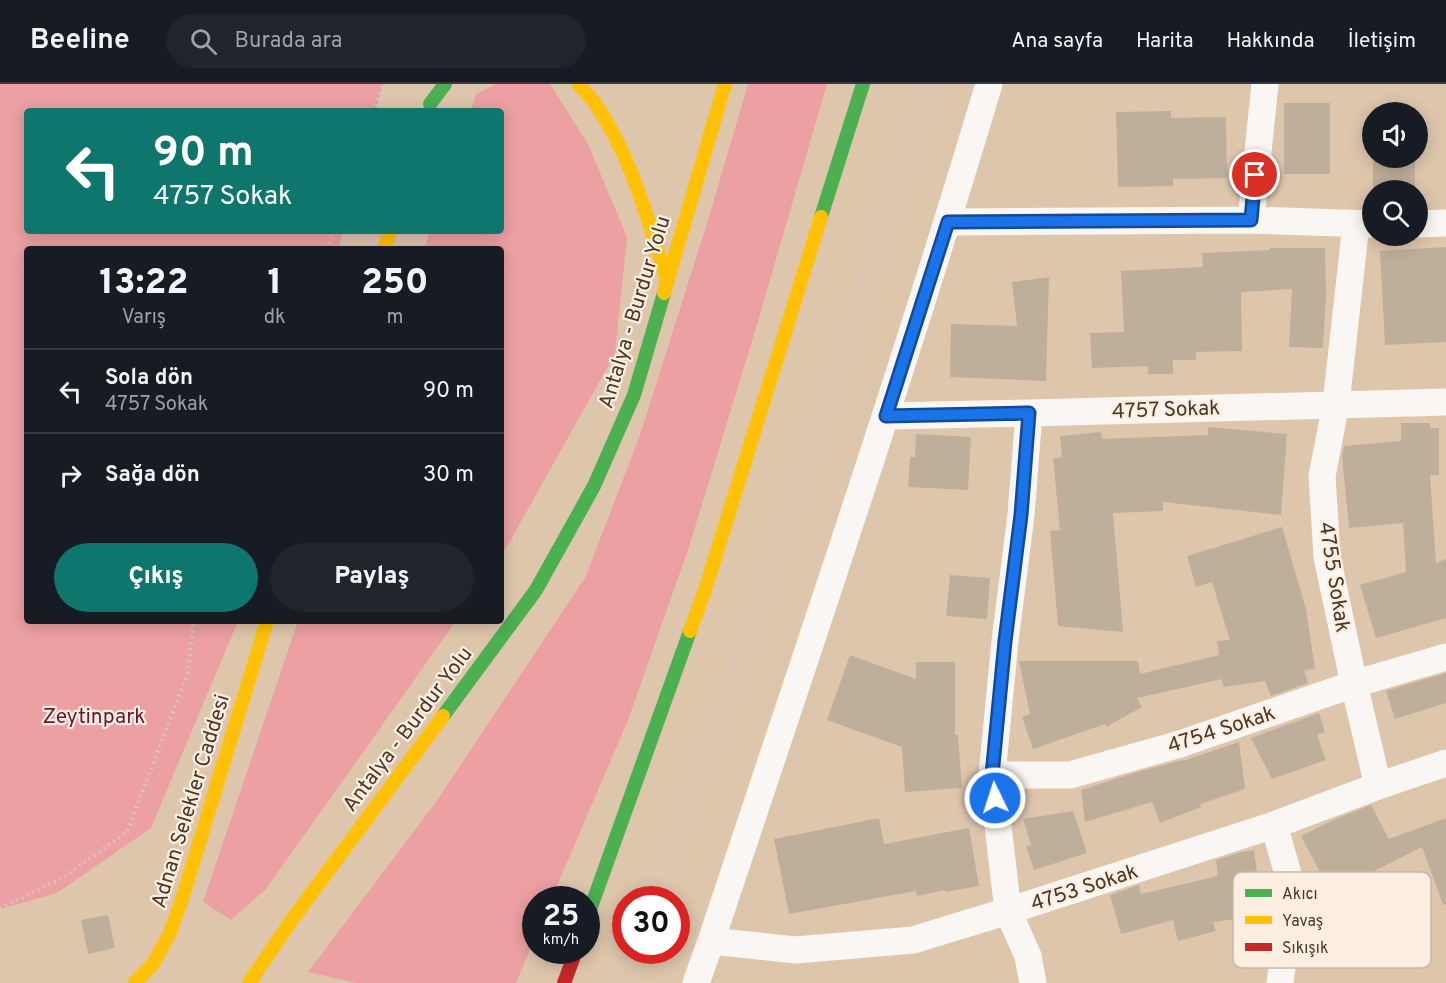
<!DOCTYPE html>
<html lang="tr">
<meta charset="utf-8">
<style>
body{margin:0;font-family:Overpass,sans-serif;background:#20242c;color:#f1f3f6;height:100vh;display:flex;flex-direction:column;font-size:22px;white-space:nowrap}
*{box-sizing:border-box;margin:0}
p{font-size:20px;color:#9ea1a6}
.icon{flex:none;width:33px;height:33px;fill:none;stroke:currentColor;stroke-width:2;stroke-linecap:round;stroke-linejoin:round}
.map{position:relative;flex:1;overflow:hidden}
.drawer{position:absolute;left:24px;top:162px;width:480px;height:378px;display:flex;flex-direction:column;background:#171b24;border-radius:6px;box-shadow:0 3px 15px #0003}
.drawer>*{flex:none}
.hud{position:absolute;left:24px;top:24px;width:480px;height:126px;border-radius:6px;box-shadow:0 3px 15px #0003;background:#0f766e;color:#fff;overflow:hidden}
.tools{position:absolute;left:1362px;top:18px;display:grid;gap:12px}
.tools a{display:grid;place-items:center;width:66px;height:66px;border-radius:50%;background:#171b24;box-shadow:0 3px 15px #0003;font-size:30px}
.speed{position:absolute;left:522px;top:802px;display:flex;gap:12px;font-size:30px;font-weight:700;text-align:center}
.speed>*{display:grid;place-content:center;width:78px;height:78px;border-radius:50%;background:#171b24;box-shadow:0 3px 15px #0003;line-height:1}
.speed small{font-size:15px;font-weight:400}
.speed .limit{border:9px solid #d22;background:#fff;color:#111}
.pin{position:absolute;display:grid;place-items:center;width:51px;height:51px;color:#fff;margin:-26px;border:3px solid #fff;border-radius:50%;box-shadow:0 2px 6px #0007}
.me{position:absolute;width:66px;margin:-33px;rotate:356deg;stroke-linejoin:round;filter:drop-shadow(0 0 4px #0008)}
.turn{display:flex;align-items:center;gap:21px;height:126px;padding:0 30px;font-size:27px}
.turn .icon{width:78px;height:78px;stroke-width:2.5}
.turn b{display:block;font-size:42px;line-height:51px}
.eta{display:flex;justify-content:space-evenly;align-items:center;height:102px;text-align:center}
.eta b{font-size:36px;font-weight:800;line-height:42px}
.primary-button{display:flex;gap:12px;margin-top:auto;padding:12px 30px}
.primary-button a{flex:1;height:69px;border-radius:36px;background:#0f766e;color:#fff;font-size:24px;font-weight:800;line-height:69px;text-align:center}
.primary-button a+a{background:#20242c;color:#f1f3f6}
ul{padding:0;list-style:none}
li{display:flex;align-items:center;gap:18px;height:84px;padding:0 30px;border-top:2px solid #363941}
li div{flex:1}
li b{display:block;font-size:22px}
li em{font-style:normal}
header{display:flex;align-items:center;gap:36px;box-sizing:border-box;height:84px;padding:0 30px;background:#171b24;border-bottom:2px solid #363941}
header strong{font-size:28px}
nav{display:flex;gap:33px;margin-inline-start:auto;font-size:21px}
.search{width:420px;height:54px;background:#20242c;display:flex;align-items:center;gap:15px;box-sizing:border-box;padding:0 21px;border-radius:33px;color:#9ea1a6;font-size:22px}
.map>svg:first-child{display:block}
</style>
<header>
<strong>Beeline</strong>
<div class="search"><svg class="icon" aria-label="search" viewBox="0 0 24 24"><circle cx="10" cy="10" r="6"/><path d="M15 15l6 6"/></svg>Burada ara</div>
<nav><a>Ana sayfa</a><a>Harita</a><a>Hakkında</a><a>İletişim</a></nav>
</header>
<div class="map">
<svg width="1446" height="899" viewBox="0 0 1446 899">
<rect width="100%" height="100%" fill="#dec6ad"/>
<path fill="#eca0a2" d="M0,0H383L376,27H27V147H343L338,165H27V537H238L151,744L57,809L0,825Z
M496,0H550L588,60L627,153L615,270L501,473V165H424L430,147H501V27H471L476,10Z
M748,0H827L756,244L689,463L628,636L551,816H536L535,853L516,899H357L308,888L436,718L585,494L640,351L709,133Z
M298,537H456L266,805L231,836L203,818Z"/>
<path fill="#bfaf9a" d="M1284,19H1330V90H1284Z
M1171,27V34L1226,33L1227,94L1173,95V102L1118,103L1116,28Z
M1373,74H1415V106H1373Z
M1446,163V258L1385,261L1380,167Z
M1270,164H1325L1326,210L1323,264L1289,263L1292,205L1241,208L1242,267L1196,268V276H1173V290H1148V282L1092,284L1090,249L1124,248L1121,187L1203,183L1202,169L1270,166Z
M1049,193L1046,297L950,293L951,240L1017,242L1012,198Z
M1401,339H1430V344H1439V391H1430L1436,479L1446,475V534L1376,554L1360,501L1406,488L1403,439L1349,444L1342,372L1344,362L1401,357Z
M1208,343L1287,350L1281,431L1163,418V427L1113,429L1123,548L1058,542L1050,447L1060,446L1053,374L1062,373L1060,352L1101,348L1102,355L1208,351Z
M916,350L971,353L968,406L908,403L910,373H915Z
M1282,443L1306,525L1315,585L1304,586L1308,599L1271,612L1265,597L1223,603L1222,595L1137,614L1142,623L1106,643L1105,640L1033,665L1022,633L1030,630L1019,577H1138L1140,590L1219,571L1217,557L1230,556L1212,498L1196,503L1187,472Z
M950,491L990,494L987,535L946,532Z
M850,571L916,595V578H955V651H958L962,704L905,708L902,663L827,636Z
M1446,589V619L1395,635L1386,607Z
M1319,629L1325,648L1317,651L1326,676L1272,695L1251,654Z
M1239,658L1245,705L1200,720L1201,723L1160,739L1152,718L1085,738L1081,706L1137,688L1183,676V677Z
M1371,721L1389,755L1446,734V820L1443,821L1422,763L1331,809L1301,752L1335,735Z
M1073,727L1087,769L1034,786L1026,762L1031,761L1023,735Z
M879,734L884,760L969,744L979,802L946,808L945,806L917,812L916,807L789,830L774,755Z
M1254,766L1263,831L1213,838L1216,847L1178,857L1173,836L1121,850L1110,811L1139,801L1141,810L1218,792L1216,776L1242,768Z
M108,831L115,864L88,870L81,836Z"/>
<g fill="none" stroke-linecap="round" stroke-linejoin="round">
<path stroke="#d2cac3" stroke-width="4" stroke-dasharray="1.5 4.5" stroke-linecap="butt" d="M374,27L383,0
M327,165L333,147
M0,824L61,795L127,748L188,588L194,537"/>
<path stroke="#faf6f3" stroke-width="27" d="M1251,136L1265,0
M948,138L1251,136L1372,140
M1356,140L1336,320L1322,392L1327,473L1354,600L1378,702
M1418,140L1446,139
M1029,329L1021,431L1005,557L992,691L1008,827L1028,872L1033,899
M886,332L1029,329L1446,318
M992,691H1070L1180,660L1354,600L1446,573
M1274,741L1292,804L1280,899
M711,857L796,866L913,856L1008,827L1274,741L1378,702L1446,679
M696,899L711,857C806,572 903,288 989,0"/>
<path stroke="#4caf50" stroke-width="14" d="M430,20L445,0
M821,133L863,0
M443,632L536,506L594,402L634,311L664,209
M586,837L690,547"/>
<path stroke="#ffc107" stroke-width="14" d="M578,0C584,7 591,13 596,21C632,73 648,137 667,196
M384,165L390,147
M664,209L725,0
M690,547L706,503L821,133
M134,899L153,880L170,849L183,812L267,537
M249,899L291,837L443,632"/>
<path stroke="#c62828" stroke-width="14" d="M564,899L576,867"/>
<path stroke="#d0c9c1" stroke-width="1.5" d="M647,816L722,608L786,426L909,43L921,0
M663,816L785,470L922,51L937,0
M617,899L628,867
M633,899L645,867"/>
</g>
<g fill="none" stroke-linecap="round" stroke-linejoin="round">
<g stroke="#114b97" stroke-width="15">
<path id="route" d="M995,714L992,691L1005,557L1021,431L1029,329L886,332L948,138L1251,136L1255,91"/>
</g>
<use href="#route" stroke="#1a73e8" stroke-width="10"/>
</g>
<g text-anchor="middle" stroke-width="4.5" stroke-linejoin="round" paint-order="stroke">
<g font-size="21" fill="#493825" stroke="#fcefe1">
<text transform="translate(634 228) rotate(-73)" y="7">Antalya - Burdur Yolu</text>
<text transform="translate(1166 325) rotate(-2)" y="7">4757 Sokak</text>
<text transform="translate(1335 493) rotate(81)" y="7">4755 Sokak</text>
<text transform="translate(407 645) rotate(-53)" y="7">Antalya - Burdur Yolu</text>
<text transform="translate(1221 645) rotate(-18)" y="7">4754 Sokak</text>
<text transform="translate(190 717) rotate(-73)" y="7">Adnan Selekler Caddesi</text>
<text transform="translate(1084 803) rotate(-18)" y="7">4753 Sokak</text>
</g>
<g font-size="21" fill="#67172e" stroke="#fcefe1">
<text x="94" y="639">Zeytinpark</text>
</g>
</g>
<rect x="1233" y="788" width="198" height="96" rx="9" fill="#fcefe1" stroke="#c6b8a9" stroke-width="1.5"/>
<rect x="1245" y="805" width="27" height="8" fill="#4caf50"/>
<rect x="1245" y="832" width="27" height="8" fill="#ffc107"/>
<rect x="1245" y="859" width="27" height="8" fill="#c62828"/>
<g font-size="16" fill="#493825">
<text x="1282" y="815">Akıcı</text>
<text x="1282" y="842">Yavaş</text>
<text x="1282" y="869">Sıkışık</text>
</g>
</svg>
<div class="tools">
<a><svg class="icon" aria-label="sound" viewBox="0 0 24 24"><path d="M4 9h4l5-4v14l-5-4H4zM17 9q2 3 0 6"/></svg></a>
<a><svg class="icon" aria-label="search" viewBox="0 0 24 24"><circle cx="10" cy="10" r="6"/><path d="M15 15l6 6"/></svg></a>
</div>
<div class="speed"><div>25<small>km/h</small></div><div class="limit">30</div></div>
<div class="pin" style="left:1255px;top:91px;background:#d93025"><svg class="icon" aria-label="arrive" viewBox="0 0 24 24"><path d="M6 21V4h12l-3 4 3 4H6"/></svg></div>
<svg class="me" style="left:995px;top:714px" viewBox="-20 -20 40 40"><circle r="17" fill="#1a73e8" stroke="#fff" stroke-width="3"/><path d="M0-11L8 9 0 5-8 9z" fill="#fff"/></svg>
<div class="hud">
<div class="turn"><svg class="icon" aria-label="left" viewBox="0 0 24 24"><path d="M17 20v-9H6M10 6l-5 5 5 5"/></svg><div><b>90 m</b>4757 Sokak</div></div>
</div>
<section class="drawer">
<div class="eta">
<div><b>13:22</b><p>Varış</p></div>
<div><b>1</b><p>dk</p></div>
<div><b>250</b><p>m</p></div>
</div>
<ul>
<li><svg class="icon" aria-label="left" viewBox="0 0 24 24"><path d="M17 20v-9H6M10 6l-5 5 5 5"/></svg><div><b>Sola dön</b><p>4757 Sokak</p></div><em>90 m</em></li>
<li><svg class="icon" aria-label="right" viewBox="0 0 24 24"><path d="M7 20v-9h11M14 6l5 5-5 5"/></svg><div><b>Sağa dön</b></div><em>30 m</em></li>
</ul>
<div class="primary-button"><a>Çıkış</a><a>Paylaş</a></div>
</section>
</div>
